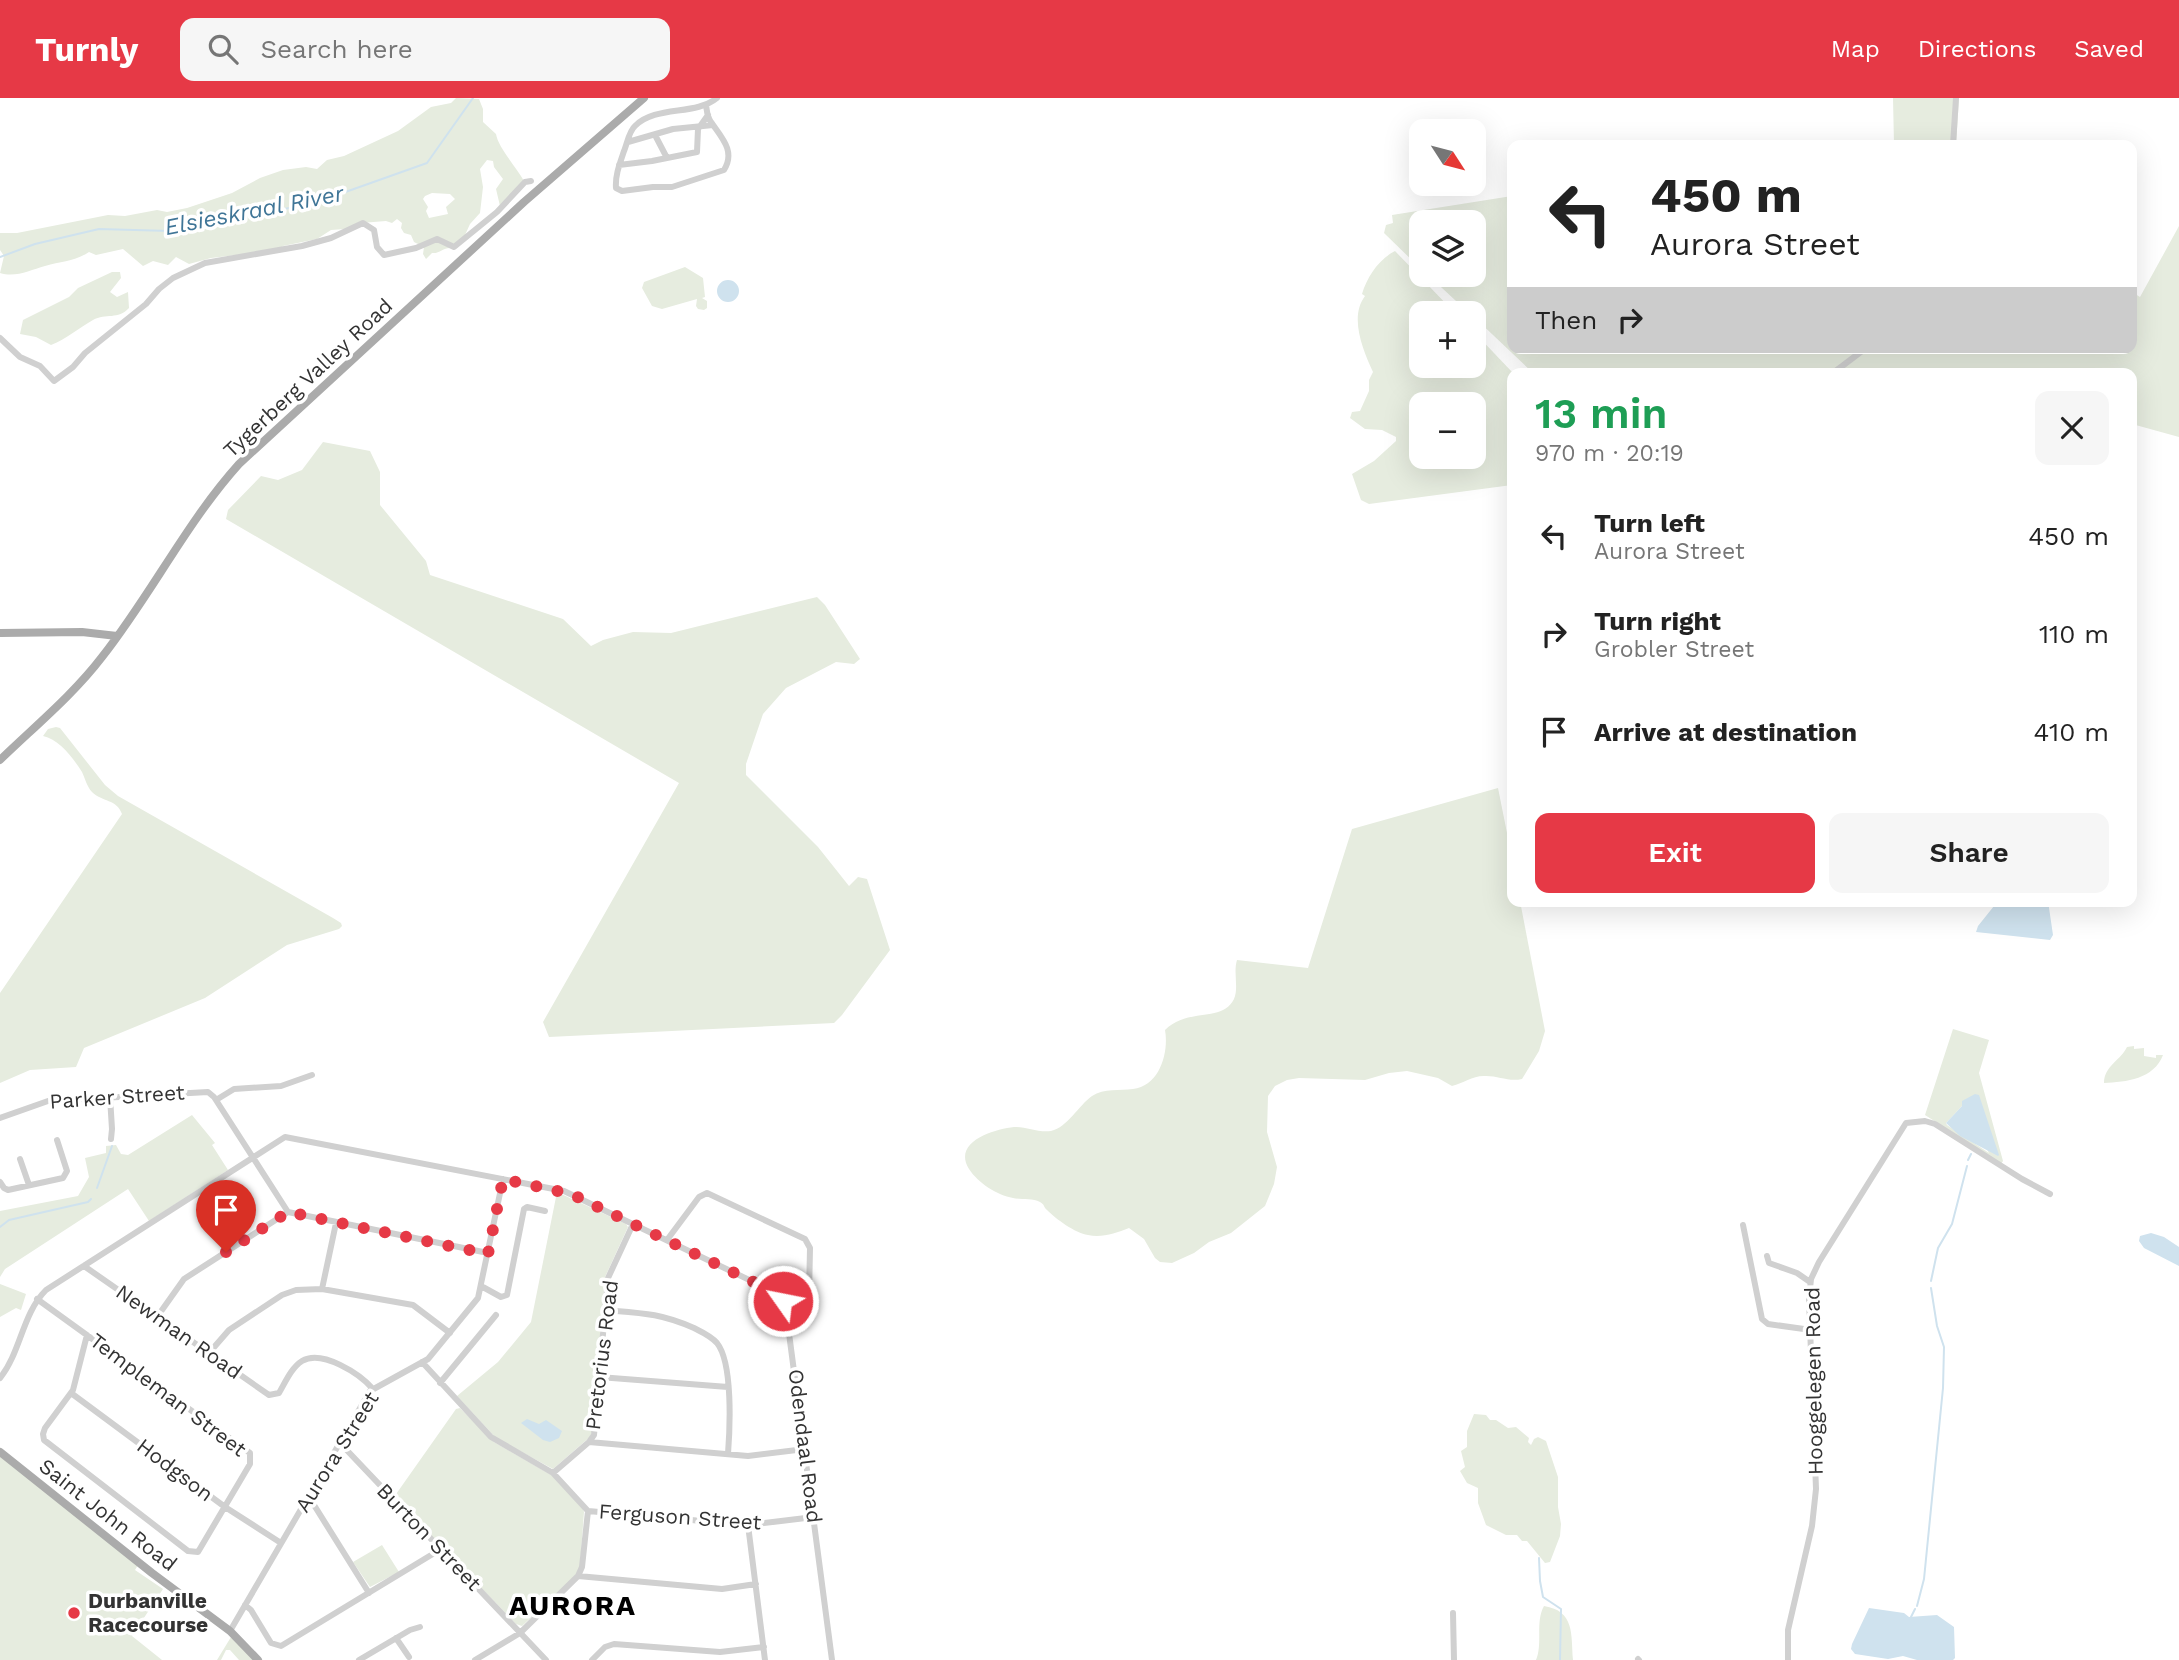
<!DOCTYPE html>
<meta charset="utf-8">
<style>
body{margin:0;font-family:"Work Sans",sans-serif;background:#f6f6f6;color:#222;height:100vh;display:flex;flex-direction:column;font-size:26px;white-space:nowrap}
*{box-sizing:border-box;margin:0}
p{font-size:23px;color:#767676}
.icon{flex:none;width:38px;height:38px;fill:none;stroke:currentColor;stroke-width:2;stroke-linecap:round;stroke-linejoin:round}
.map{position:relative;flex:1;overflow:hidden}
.drawer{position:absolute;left:1507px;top:270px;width:630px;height:539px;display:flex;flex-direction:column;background:#fff;border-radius:14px;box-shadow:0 7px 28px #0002}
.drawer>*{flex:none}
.hud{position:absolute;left:1507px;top:42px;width:630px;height:214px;border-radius:14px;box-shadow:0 7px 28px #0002;background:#fff;color:#222;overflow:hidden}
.needle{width:46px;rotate:126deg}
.controls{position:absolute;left:1409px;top:21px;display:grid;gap:14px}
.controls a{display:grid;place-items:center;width:77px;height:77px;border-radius:14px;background:#fff;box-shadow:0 7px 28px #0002;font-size:35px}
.pin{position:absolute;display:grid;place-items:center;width:60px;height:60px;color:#fff;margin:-72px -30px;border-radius:50% 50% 50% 0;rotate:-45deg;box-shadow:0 0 7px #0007}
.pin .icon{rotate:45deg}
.me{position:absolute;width:77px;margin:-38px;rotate:303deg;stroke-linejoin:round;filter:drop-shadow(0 0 5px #0008)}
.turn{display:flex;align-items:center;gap:24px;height:147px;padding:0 28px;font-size:32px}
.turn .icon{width:91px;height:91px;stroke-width:2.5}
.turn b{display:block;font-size:49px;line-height:60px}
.then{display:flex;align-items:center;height:66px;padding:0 28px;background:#0003;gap:14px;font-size:26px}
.round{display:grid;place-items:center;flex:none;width:74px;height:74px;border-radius:14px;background:#f6f6f6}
.summary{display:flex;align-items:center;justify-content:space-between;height:119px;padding:0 28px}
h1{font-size:42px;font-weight:600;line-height:52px;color:#1e9e55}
.primary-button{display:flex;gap:14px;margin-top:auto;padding:14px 28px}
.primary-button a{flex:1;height:80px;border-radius:14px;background:#e63946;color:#fff;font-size:28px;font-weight:600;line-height:80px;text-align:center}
.primary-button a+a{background:#f6f6f6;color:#222}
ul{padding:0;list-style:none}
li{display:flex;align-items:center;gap:21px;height:98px;padding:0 28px}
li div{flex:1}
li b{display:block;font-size:26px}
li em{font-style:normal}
header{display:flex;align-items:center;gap:42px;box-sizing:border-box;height:98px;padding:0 35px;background:#e63946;color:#fff}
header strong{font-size:33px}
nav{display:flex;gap:38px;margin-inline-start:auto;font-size:24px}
.search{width:490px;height:63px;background:#f6f6f6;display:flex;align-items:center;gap:18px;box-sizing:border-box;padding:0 24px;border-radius:14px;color:#767676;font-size:26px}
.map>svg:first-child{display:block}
</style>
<header>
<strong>Turnly</strong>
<div class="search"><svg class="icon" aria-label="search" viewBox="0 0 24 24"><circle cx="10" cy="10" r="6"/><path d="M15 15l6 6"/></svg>Search here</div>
<nav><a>Map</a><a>Directions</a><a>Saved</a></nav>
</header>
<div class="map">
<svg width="2179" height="1562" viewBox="0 0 2179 1562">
<rect width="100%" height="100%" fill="#fff"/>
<path fill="#e6ecdf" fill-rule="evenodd" d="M456,0L479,1L483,11V24L496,36C498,49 516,69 524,83L500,108L496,91L503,81L494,69L493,63L487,62L480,71L483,89L480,115L470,126L465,137L450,150C443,150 439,156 432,155L426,161L423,156L424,149L414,144L411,137L404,135L401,130L402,125L397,121L392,125L386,123L361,125L345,131L331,132L317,141L283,148L279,152L211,160L189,166L176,159L168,167L153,163L143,168L123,151L96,157L89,154C74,164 61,163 45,168C30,172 16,180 0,175L4,158L0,152V135H17L108,117L125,118L157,112L167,114L187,110L232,95L260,80L283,72L306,69L317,71L327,62L344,58L398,33L431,9L451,5ZM432,95L450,96L455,101L446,109L448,116L429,120L426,113L428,109L423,101L425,98Z
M1893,0H1959L1956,47H1894Z
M1512,98V250H2132V194L2140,199L2179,128V339L2132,326V275H1533L1474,219V215H1469L1428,177H1474V124H1421V171L1384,135L1386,127L1393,125L1392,117Z
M1395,153L1455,215H1421V268H1474V234L1513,275L1512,387L1369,406L1361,402L1352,376L1374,363L1396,343V339L1382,332L1365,331L1350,320L1352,314L1360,313L1369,293V282L1373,274C1363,252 1349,219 1365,198L1362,196C1367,179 1379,161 1395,153ZM1474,306V359H1421V306Z
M685,169L703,180L705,199L702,200L707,203V210L704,212L698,211L696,208L697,201L662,211L652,208L642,190L644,184Z
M112,174H120L121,180L110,194L117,199L128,194L129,210C118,222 106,215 93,222C80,229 65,242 51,247L36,239L20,236L23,222L69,199L78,190Z
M323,344L370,353L380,374V407L426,463L430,477L563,521L591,548L603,542L633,534L671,535L817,499L825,507L860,561L854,566L836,564L786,590L763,616L746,666V677L818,749L849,788L858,779L867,781L890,852L842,917L834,925L549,939L543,924L679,685L226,421L228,412L261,378L278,382L302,372Z
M56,629L60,630L105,687L118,698L333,820L341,825L342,828L339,831L287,847L205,900L84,950L76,969L30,972L0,985V895L122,716C117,701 102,704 92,694C87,689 85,680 82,674C73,660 59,641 43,638L48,631Z
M1498,690L1512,760V803H1520L1545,933L1539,953L1522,981C1509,984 1499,978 1486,978C1473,977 1464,985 1452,988L1438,980L1407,973L1389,975L1365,982L1299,980L1287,982L1275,988L1268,998L1267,1034L1277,1069L1274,1086L1265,1108L1231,1135L1209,1144L1194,1155L1172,1165L1160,1164L1155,1160L1144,1141L1129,1130C1116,1135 1102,1140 1088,1137C1075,1135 1056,1121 1047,1112C1042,1107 1046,1108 1040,1104C1032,1100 1022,1102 1013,1100C997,1097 978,1085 969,1071C952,1044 994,1031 1014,1029C1026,1028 1038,1035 1051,1033C1068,1029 1078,1008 1092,998C1104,990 1120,993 1133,991C1160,988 1169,954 1165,932C1188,909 1222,925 1234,901C1239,889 1233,875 1237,862L1308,870L1352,731Z
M1953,931L1989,942L1979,975L2003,1063L2001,1066L1925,1017ZM1962,1008L1989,1055L1947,1027L1946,1025Z
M2134,948V951L2144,950V958L2156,960V957H2163C2154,981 2126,984 2104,985C2104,968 2121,962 2127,949Z
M192,1017L215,1045L212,1047L228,1072L149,1123L128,1091L5,1171L0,1179V1113L78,1098L89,1079L85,1060L106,1055V1048L116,1047L121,1056L128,1057Z
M557,1094L626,1126L628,1129L605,1179L592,1334L590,1339L553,1371L496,1340L457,1298L498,1264L531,1224Z
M0,1186L26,1196L21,1212L16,1210L0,1219Z
M460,1310L494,1344L553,1378L583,1410L584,1414L580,1468L575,1479L522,1528L516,1526L394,1399L456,1311Z
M1474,1316L1486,1317L1490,1322H1496L1508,1330L1516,1329L1529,1340L1528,1344L1531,1347L1534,1341L1538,1339L1546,1343L1558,1379V1409L1561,1426L1560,1438L1550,1464L1545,1465L1527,1443H1522L1517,1437H1506L1486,1427L1478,1405V1390L1467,1385L1460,1373L1465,1369L1461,1353L1467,1349V1333Z
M0,1358L138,1467L135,1472L163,1491L132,1538L162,1562H0Z
M382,1447L399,1474L370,1489L353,1464Z
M1544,1508C1575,1513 1571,1536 1573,1562H1536C1543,1545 1535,1524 1544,1508Z
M231,1539L254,1562H239L230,1552H226L221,1562H217Z"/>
<path fill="#cfe2ee" d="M717 193a11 11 0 1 1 22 0a11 11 0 1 1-22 0Z
M1998,803H2048L2053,837L2050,842L1976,834L1978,828Z
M1975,996L1979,997L1999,1057L1998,1058L1960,1038L1946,1025L1962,1008V1003Z
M2151,1135L2164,1139L2179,1149V1168L2144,1150L2139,1143L2140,1138Z
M527,1321L539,1326L546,1322L562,1333L559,1340L550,1344L543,1342L521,1325Z
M1869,1510L1904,1515L1909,1519L1937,1517L1954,1529L1955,1560L1953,1562H1917L1903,1558L1888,1561L1855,1556L1851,1551L1852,1546Z"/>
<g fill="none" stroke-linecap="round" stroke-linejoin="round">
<path stroke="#cfe2ee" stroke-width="2" d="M0,159L35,146L99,131L170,133L310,106L337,97L427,65L473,0
M1968,1062L1971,1056
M97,1090L112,1048
M0,1129L9,1122L88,1104L91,1101
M1931,1183L1938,1150L1952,1126L1967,1068
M1539,1460L1540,1483L1543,1499L1561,1511L1560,1562
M1917,1508L1924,1481L1943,1290L1944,1249L1937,1228L1931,1190
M1911,1519L1915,1511"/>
<path stroke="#d0d0d0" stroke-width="6" d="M706,7C707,13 707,19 711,24C721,39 736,53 724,72L672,89H653L622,93L616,90C615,77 620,65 624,53C627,46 629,33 635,28C656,7 695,18 717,0
M655,37L667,60
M628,44L673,31L713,27
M1953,47L1956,0
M619,67L652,63L697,54L698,31L708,17
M0,240L20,259L40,268L54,283L73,269L85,255L146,206L159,191L173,180L205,165L302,148L331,140L363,125L374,132L377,149L384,157L416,150L437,141L454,149L497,114L525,84L531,83
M1833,275L1866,250
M110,999L112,1031L111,1041
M216,1002L234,991L281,988L312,977
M0,1020L48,1003L208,994L214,999L288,1114
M20,1061L29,1087
M0,1084L4,1090L8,1092L63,1080L67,1073L57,1042
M288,1114L488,1155
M1743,1127L1762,1221L1768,1226L1811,1232
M667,1142L699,1099L707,1095L805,1141L810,1150L809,1198L802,1205L785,1207
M1767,1158L1769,1165L1797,1175L1810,1184
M84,1168L269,1297L279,1295C285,1285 291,1270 302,1263C322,1251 360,1276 373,1291
M481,1188L501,1199L507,1197L524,1111L527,1109L545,1113
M322,1191L336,1125
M37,1201L250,1355V1366L198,1454L188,1453L44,1342L43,1336L45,1330L73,1292L87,1237
M605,1212C641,1215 660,1215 694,1230C702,1234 711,1238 717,1245C733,1265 730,1330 728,1356
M157,1219L184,1181L288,1114
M209,1255L229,1232L282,1197L296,1192L322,1191L413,1207L450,1235
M422,1264L491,1339L553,1375L588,1413L582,1469L578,1478L520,1535L475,1562
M599,1279L728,1289
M0,1280C21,1254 22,1216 46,1192L285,1039L564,1093L766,1190L785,1205L832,1562
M440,1285L496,1217
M71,1295L225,1409L281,1445
M589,1344L748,1358L805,1351
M340,1345L546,1562
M553,1375L589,1344L594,1337L608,1180L633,1126
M309,1399L369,1495
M588,1413L748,1427L814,1419
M748,1427L765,1562
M578,1478L722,1491L756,1486
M245,1507L251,1512L271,1545L281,1548L441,1451
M1453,1515L1454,1562
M230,1533L370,1293L428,1261L478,1200L503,1081
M396,1540L409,1559
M1638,1561L1639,1562
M359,1562L410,1532L420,1529
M592,1562L605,1549L614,1546L720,1554L764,1549
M1788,1562V1532L1812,1428L1816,1391L1809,1201L1811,1181L1819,1164L1906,1025L1925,1023L1935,1026L2022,1081L2050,1096"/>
<path stroke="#ababab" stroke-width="8" d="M0,535L82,534L117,538
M0,662C34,629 73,597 102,559C151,497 186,425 239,366L524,104L644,0
M0,1354L152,1475L230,1533L258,1562"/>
</g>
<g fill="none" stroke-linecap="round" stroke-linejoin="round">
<path stroke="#e63946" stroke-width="12" stroke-dasharray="0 21.6" d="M226,1154L288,1114L488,1156L503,1081L571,1096L766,1190L783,1203"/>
</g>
<circle fill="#e63946" stroke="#fff" stroke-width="2.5" cx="74" cy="1515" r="7"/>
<g text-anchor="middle" stroke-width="7" stroke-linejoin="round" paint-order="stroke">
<g font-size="21" fill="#333" stroke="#fff">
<text transform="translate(308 280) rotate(-43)" y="7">Tygerberg Valley Road</text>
<text transform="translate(117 999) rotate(-4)" y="7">Parker Street</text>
<text transform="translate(179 1234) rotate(35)" y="7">Newman Road</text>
<text transform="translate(602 1257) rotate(-83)" y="7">Pretorius Road</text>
<text transform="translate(1814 1283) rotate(-91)" y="7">Hooggelegen Road</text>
<text transform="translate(168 1297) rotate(37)" y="7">Templeman Street</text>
<text transform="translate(805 1348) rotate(83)" y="7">Odendaal Road</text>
<text transform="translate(337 1354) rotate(-58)" y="7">Aurora Street</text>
<text transform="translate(175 1372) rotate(37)" y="7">Hodgson</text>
<text transform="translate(108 1417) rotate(38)" y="7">Saint John Road</text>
<text transform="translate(680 1419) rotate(4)" y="7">Ferguson Street</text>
<text transform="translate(429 1439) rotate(46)" y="7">Burton Street</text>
</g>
<g font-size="21" font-weight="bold" fill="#333" stroke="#fff" text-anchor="start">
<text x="88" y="1510">Durbanville<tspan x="88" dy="24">Racecourse</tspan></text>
</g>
<g font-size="23" font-style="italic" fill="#3f7597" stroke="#fff">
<text transform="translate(254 112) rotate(-11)" y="8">Elsieskraal River</text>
</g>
<g font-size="28" font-weight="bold" letter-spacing="2" fill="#000" stroke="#fff">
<text x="573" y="1517">AURORA</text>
</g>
</g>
</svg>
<div class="controls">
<a><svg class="needle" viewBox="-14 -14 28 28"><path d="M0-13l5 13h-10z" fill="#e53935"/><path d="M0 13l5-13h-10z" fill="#767676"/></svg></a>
<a><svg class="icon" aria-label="layers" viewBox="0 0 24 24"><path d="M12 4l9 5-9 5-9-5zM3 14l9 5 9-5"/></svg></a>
<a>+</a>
<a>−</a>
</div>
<div class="pin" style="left:226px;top:1154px;background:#d93025"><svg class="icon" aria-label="arrive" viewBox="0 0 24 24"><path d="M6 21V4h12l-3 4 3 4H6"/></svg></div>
<svg class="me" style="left:783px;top:1203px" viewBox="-20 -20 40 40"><circle r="17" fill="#e63946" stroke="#fff" stroke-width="3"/><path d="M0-11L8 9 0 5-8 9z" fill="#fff"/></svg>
<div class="hud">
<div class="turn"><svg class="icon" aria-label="left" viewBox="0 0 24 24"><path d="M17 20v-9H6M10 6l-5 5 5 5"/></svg><div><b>450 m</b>Aurora Street</div></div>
<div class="then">Then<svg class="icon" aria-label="right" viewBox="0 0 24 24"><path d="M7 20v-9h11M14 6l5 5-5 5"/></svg></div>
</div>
<section class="drawer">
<div class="summary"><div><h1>13 min</h1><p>970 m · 20:19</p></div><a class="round"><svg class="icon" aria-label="close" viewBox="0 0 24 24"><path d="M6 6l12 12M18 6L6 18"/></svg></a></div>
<ul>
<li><svg class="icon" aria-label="left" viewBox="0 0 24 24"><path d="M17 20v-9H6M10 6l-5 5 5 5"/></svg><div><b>Turn left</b><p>Aurora Street</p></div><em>450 m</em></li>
<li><svg class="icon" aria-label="right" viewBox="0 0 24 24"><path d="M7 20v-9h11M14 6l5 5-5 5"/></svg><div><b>Turn right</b><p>Grobler Street</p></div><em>110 m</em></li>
<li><svg class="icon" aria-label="arrive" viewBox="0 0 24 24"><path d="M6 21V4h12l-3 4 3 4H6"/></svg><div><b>Arrive at destination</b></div><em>410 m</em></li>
</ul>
<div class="primary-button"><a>Exit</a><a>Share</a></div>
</section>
</div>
